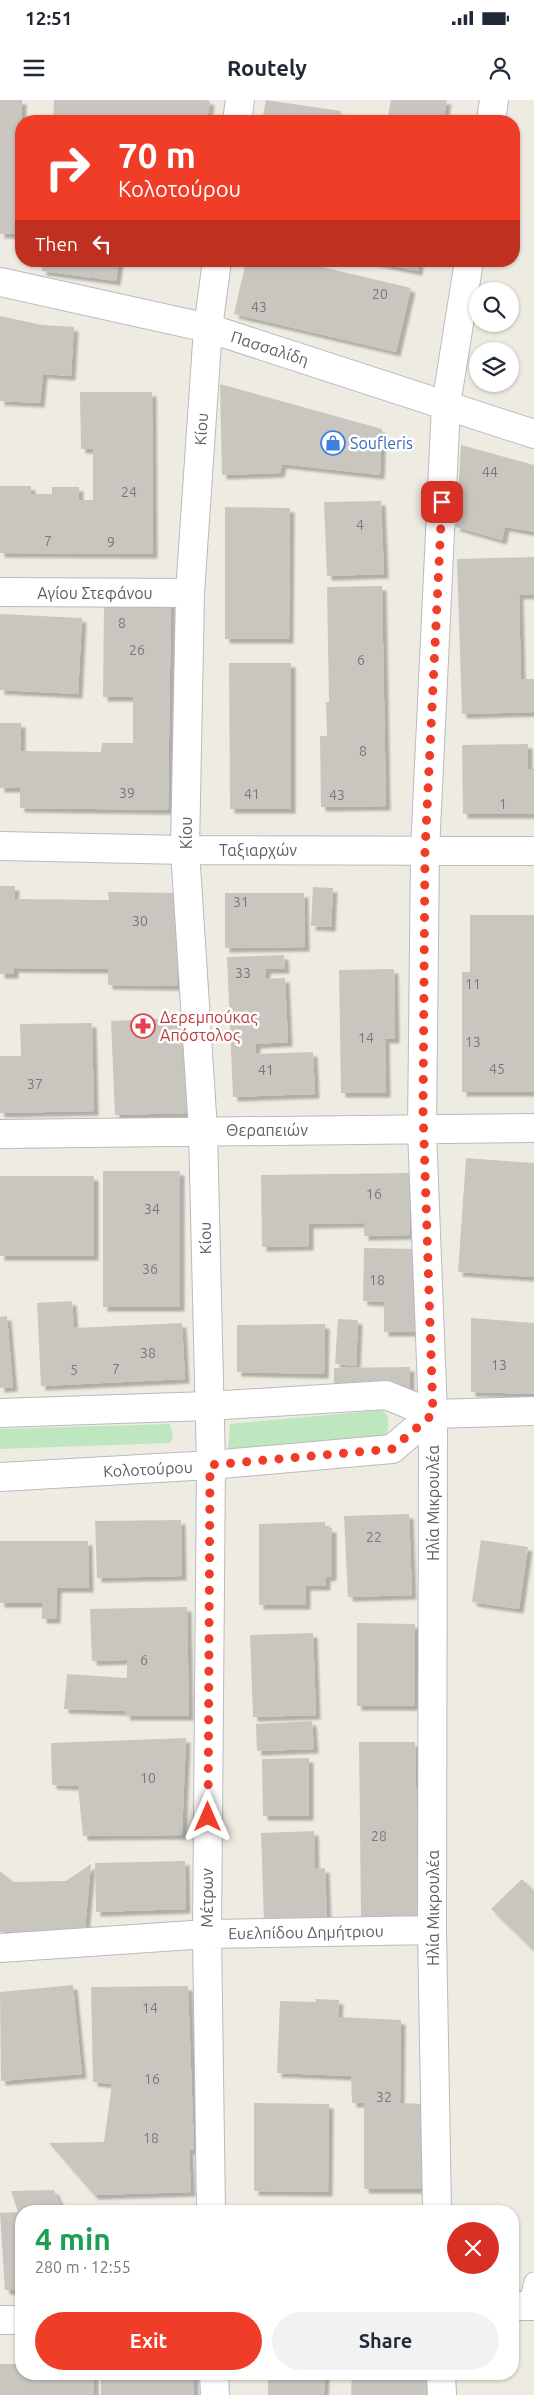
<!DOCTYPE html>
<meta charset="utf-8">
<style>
body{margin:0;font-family:Ubuntu,sans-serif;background:#f2f2f3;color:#1f2937;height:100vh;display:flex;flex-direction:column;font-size:19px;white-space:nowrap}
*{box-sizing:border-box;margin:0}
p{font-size:16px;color:#747a83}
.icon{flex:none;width:28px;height:28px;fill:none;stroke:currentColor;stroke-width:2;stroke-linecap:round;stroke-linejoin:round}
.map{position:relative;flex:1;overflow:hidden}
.drawer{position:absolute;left:15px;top:2105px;width:504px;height:175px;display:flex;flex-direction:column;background:#fff;border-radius:20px;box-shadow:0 1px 4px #0004}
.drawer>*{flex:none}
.banner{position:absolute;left:15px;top:15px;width:505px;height:152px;border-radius:20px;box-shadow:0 1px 4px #0004;background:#ef3d28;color:#fff;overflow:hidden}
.buttons{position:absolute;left:469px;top:182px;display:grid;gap:10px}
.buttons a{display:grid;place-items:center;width:50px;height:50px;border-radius:50%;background:#fff;box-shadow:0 1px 4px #0004;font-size:25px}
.pin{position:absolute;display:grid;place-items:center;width:42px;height:42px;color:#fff;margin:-21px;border-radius:10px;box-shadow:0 2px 8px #0006}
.me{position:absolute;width:55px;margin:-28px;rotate:0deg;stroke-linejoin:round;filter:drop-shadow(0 0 4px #0008)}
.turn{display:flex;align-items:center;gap:18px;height:105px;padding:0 20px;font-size:22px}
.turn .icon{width:65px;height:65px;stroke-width:2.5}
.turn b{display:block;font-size:35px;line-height:42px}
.then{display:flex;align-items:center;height:48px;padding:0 20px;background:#0003;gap:10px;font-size:19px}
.round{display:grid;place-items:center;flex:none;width:52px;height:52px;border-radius:26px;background:#f2f2f3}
.overview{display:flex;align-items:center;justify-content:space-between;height:85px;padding:0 20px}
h1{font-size:30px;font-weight:700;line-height:38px;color:#1e9e55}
.primary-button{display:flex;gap:10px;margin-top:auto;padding:10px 20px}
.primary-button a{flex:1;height:58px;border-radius:30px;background:#ef3d28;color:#fff;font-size:20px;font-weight:700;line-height:58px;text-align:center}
.primary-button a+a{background:#f2f2f3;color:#1f2937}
.status{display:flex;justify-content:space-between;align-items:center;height:35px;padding:0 25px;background:#fff;direction:ltr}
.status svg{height:14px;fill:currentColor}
header{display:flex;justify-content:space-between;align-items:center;height:65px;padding:0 20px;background:#fff;font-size:22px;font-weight:700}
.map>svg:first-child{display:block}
</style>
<div class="status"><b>12:51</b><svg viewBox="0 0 49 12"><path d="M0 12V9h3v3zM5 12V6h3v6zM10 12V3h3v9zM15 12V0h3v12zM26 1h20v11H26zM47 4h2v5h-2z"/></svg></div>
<header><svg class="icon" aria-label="menu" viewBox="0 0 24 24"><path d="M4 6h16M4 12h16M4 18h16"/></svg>Routely<svg class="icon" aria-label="person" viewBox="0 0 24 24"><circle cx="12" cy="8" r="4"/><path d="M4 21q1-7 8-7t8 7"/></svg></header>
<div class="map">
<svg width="534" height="2295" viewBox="0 0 534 2295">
<defs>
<filter id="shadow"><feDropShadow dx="4.5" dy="4.5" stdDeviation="1" flood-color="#0004"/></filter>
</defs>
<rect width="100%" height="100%" fill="#eeece2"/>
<path fill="#bee7bf" d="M382,1310L388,1316V1329L386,1338L228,1351L230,1324Z
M170,1324L173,1337L170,1343L0,1349V1329Z"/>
<path fill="#c9c6c0" filter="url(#shadow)" d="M0,0H22L21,134H0Z
M54,0H206L210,1L207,21H53Z
M266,0L341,11L339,21H262Z
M391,0H447L443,21H387Z
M43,161H119L116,181L42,171Z
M246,161H297L411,188L396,252L234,214Z
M368,161H419L418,171Z
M0,216L42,225L74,227L71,276L43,274L40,303L0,301Z
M220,284L382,329L380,375L282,364L280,373L222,375Z
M80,292H152L153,454L0,453V386H31V394H52V387H79V400H93V349H81Z
M461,345L534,365V432L505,427L502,440L456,427Z
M381,401L384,474L327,476L324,402Z
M225,407L290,408L289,539H225Z
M534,457V494L519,495L521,579H534V612L462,614L457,459Z
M382,486L386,706L321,707L320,636H327L326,602H329L327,487Z
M104,500H171L168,710L20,708V688H0V623H21V651L101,652L102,643H133V597H103Z
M0,514L82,518L78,594L0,590Z
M229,563H291V709H230Z
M528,644V669H534V714H463L462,645Z
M0,786H15L14,799L109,800L108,792L178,793L177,886L108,885V869L14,868V874H0Z
M313,787L333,788L331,827L311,826Z
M225,793H304L305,847L225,848Z
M470,815H534V992H462V872H470Z
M284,855L285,869H266V879L285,878L288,942L256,944V954L313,952L315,994L233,997L227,857Z
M394,869L395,939H385L386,993H341L339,870Z
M184,918L187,1013L115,1015L111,921Z
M92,923L94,1011L0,1013V956H21L20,924Z
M466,1058L534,1063V1177L458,1172Z
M103,1071H180V1207H103Z
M409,1073L410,1135L364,1136V1123L309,1124V1146L262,1147L261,1075Z
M0,1076H94V1156H0Z
M364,1148L415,1149V1232H384V1202L363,1201Z
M72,1201L74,1228L182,1223L185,1279L41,1286L37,1203Z
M7,1216L13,1287L0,1288V1217Z
M471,1218L534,1223V1294L471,1292Z
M338,1219L358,1220L356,1266L335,1264Z
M325,1224L324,1274L237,1272V1225Z
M410,1267V1292L334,1293V1268Z
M409,1414L412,1495L348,1497L344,1416Z
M181,1420L182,1476L97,1478L95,1421Z
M325,1422V1428H332V1476L326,1477V1486H306V1505H259V1424Z
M481,1440L528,1447L519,1509L472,1502Z
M0,1441H88L89,1488H57L56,1519H42V1503H0Z
M187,1507L189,1616H126L125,1611L64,1609L67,1574L127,1578V1560L92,1561L90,1509Z
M357,1523L415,1524V1606H357Z
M313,1533L316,1615L253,1617L250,1535Z
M312,1621L314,1649L257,1651L256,1624Z
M186,1638L182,1735L83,1736L78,1686L52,1685L51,1643Z
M359,1642H415L419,1815L361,1817Z
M309,1658V1716H263L262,1659Z
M314,1731L315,1769L325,1768L327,1820L264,1821L261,1733Z
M185,1761L186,1809L96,1812L95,1763Z
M91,1764L85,1829L0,1832V1771L13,1782L66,1781Z
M522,1779L534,1791V1851L491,1809Z
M73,1885L82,1974L1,1981L0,1892Z
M188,1886L194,2050H189L191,2092L94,2095L49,2043L104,2042L112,1984L93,1982L91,1887Z
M315,1899L339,1900L338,1917L401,1920L400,2003L424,2004V2089H364V2003H352L351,1976L277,1973L280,1901L316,1902Z
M254,2003L329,2004L328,2092L254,2091Z
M54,2090L63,2111H21V2190H5L0,2113L18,2112L11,2091Z
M260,2107H423V2111H260Z
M0,2264H21V2274H94V2295H0Z
M101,2274H194V2295H101Z
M268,2274H325L324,2295H268Z
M352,2274H430V2295H351Z"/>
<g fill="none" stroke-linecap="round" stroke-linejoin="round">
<g stroke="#b8babf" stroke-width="21">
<path id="service" d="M528,2206L534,2182"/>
</g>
<g stroke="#b8babf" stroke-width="30">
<path id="minor" d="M237,21L240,0
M491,21L494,0
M0,492L190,493
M0,746L185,750L534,751
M0,1034L534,1028
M0,1313L208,1306L386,1295L433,1314L534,1311
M0,1377L211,1365L392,1349L433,1314
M0,1848L207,1834L432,1830
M211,2111L207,1834L211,1365L203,1030L185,750L190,493L208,228L217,161
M437,2111L432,1830L433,1314L422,1030L425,751L446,305L469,161
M512,2206H534
M0,2220H21
M214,2274L215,2295
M441,2274L442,2295"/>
</g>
<g stroke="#b8bcc1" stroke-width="30">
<path id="secondary" d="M0,182L208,228L534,334"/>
</g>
<use href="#service" stroke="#fff" stroke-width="19"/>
<use href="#minor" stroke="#fff" stroke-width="28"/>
<use href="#secondary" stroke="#fff" stroke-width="28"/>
</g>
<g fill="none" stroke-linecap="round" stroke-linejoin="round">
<path stroke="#ef3d28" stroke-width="9" stroke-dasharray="0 16.2" d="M208,1717L210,1365L392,1349L433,1314L423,1010L425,751L442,402"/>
</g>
<defs>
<g id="shop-ring" transform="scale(1.25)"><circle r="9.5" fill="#fff" stroke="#3f7fe0" stroke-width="1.5"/><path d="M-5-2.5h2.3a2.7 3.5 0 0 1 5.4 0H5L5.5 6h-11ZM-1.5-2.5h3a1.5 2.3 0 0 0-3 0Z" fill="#3f7fe0"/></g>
<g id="pharmacy-ring" transform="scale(1.25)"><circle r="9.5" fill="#fff" stroke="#e0444e" stroke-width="1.5"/><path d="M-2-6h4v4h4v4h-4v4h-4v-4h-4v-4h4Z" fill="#e0444e"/></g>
</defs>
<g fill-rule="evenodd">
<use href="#shop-ring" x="333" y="343"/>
<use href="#pharmacy-ring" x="143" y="926"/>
</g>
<g text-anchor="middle" stroke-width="5" stroke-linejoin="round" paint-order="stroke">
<g font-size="14" fill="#76797b">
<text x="380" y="199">20</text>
<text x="259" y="212">43</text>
<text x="490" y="377">44</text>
<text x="129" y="397">24</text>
<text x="360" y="430">4</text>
<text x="48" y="446">7</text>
<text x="111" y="447">9</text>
<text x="122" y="528">8</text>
<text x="137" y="555">26</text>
<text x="361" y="565">6</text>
<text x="363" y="656">8</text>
<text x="127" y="698">39</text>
<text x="252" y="699">41</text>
<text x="337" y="700">43</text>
<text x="503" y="709">1</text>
<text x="241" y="807">31</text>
<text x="140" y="826">30</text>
<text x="243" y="878">33</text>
<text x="473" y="889">11</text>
<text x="366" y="943">14</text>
<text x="473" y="947">13</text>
<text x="497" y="974">45</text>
<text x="266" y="975">41</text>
<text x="35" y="989">37</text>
<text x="374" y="1099">16</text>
<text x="152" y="1114">34</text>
<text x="150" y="1174">36</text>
<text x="377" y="1185">18</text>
<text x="148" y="1258">38</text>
<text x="499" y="1270">13</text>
<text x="116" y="1274">7</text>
<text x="74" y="1275">5</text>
<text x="374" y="1442">22</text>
<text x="144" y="1565">6</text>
<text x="148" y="1683">10</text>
<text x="379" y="1741">28</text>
<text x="150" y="1913">14</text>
<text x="152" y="1984">16</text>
<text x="384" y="2002">32</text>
<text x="151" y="2043">18</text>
</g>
<g font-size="16" fill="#5b5f64" stroke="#fff">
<text transform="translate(270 248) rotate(18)" y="6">Πασσαλίδη</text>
<text transform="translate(201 329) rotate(-86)" y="6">Κίου</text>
<text x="95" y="499">Αγίου Στεφάνου</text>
<text transform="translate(186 733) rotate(-90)" y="6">Κίου</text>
<text x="258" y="756">Ταξιαρχών</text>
<text x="267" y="1036">Θεραπειών</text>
<text transform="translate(205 1138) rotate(-91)" y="6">Κίου</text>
<text transform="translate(148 1369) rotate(-3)" y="6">Κολοτούρου</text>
<text transform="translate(433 1403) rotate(-90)" y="6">Ηλία Μικρουλέα</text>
<text transform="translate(207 1798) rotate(-90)" y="6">Μέτρων</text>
<text transform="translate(433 1808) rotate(-90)" y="6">Ηλία Μικρουλέα</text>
<text transform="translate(306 1832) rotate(-1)" y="6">Ευελπίδου Δημήτριου</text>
</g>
<g font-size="16" fill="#366cbe" stroke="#fff" text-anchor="start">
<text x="350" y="349">Soufleris</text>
</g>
<g font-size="16" fill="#be3a42" stroke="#fff" text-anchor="start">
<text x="160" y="923">Δερεμπούκας<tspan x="160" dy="18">Απόστολος</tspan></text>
</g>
</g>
</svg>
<div class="buttons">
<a><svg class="icon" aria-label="search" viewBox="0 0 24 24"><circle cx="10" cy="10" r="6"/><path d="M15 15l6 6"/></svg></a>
<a><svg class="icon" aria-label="layers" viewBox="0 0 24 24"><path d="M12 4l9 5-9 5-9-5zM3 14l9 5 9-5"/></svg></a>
</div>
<div class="pin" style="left:442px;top:402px;background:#d93025"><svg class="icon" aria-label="arrive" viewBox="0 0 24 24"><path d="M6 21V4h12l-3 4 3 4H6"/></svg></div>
<svg class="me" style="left:208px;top:1717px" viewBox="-20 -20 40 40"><path d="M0-17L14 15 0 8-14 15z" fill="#ef3d28" stroke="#fff" stroke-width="4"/></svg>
<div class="banner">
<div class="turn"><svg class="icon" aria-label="right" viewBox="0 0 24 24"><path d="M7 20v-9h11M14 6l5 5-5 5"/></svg><div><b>70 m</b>Κολοτούρου</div></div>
<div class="then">Then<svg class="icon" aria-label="left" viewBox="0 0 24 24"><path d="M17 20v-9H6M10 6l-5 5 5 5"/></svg></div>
</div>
<section class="drawer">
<div class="overview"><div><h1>4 min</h1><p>280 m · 12:55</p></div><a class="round" style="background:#d93025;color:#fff"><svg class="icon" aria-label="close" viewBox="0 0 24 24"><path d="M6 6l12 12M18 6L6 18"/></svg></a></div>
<div class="primary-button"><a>Exit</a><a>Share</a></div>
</section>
</div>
